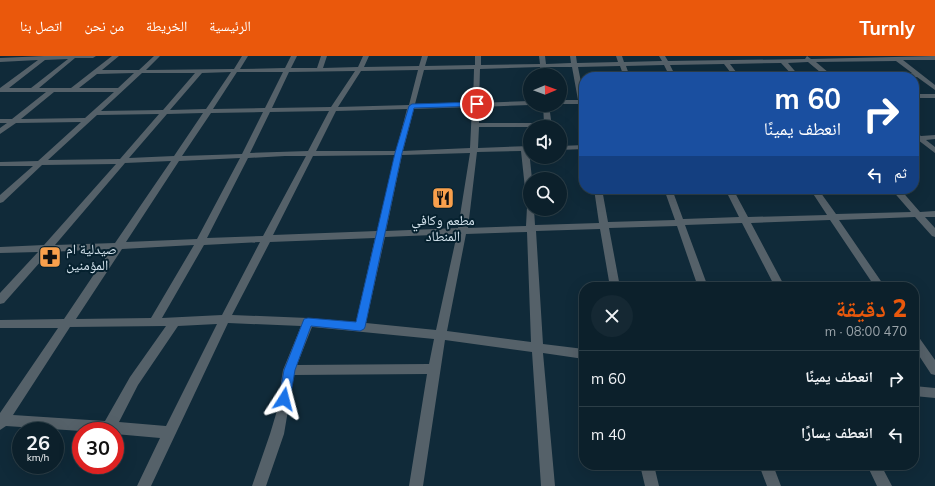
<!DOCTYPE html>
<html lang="ar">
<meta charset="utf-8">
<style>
body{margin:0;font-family:Mulish,"Noto Naskh Arabic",sans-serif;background:#152833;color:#f1f3f6;direction:rtl;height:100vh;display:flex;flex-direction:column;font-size:15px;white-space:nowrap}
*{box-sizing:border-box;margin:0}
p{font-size:13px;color:#9aa3a9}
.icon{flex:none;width:22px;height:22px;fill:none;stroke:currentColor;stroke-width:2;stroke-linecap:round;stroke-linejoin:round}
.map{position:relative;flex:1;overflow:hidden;direction:ltr}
.panel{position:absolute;left:579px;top:226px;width:340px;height:188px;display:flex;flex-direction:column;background:#0c202b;border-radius:16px;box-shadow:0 4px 16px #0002,0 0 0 1px #2c3e47;direction:rtl}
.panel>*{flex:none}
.hud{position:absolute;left:579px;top:16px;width:340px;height:122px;border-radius:16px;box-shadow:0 4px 16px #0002,0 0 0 1px #2c3e47;direction:rtl;background:#1a4fa0;color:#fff;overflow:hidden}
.needle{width:26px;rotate:89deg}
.tools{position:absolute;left:523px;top:12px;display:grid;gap:8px}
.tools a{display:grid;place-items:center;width:44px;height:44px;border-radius:50%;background:#0c202b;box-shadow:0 4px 16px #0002,0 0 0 1px #2c3e47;font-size:20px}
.speed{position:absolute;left:12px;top:366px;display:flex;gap:8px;font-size:20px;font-weight:700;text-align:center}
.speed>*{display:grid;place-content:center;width:52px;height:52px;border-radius:50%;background:#0c202b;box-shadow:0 4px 16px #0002,0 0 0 1px #2c3e47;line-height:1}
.speed small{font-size:10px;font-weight:400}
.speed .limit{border:6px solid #d22;background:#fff;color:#111}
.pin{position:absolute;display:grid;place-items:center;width:34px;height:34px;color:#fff;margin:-17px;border:2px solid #fff;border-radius:50%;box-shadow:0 1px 4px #0007}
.me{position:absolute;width:44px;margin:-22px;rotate:9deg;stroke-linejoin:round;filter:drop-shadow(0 0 3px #0008)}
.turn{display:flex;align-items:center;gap:14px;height:84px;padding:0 12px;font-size:18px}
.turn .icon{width:52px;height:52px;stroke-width:2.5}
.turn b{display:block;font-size:28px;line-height:34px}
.then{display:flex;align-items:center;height:38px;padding:0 12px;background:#0003;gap:8px;font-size:15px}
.round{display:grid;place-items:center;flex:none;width:42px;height:42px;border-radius:21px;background:#152833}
.head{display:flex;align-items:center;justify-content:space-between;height:68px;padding:0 12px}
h1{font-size:24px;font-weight:800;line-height:30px;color:#ea580c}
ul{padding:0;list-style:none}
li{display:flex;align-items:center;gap:12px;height:56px;padding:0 12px;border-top:1px solid #2c3e47}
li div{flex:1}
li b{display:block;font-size:15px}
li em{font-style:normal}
header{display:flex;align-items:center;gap:24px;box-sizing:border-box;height:56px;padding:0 20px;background:#ea580c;color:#fff}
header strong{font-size:19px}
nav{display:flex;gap:22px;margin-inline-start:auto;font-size:14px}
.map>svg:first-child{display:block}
</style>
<header>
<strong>Turnly</strong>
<nav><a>الرئيسية</a><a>الخريطة</a><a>من نحن</a><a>اتصل بنا</a></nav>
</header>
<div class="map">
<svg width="935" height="430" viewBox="0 0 935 430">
<rect width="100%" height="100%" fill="#102a39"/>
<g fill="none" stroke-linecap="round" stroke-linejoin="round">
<path fill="#556169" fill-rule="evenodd" d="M44,0H96L93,2H75L39,32H71L112,0H119L102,14H139L154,0H160L146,14L234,13L242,0H248L240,13L285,12L291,0H297L291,12H317L321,0H327L323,12L358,11L363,0H369L364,11L419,10L422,0H428L425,10L475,9V0H481V9L540,8L539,0H545L546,8L571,7L570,0H576L577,7L618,6L616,0H622L624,6L662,5L659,0H665L668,5L805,3L807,0L811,3L935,0V4H903L935,29V34L917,21H826L808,6L788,7L800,21H794L781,7L730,8L740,21H734L724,8L670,9L676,21H670L664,9L626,10L630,21H624L620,10L578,11L584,41V61L581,59L579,48H560V44H578L572,11H546L547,19H541L540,11L480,13L479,47L530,45V49L479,51V67H544L543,49H549L552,71H479L478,92L530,90L529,94L532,123H530V153H534L535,169L599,167L594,133H602L608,166L675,164L664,133H672L683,163L739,161L725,133H733L748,161L827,159L810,133H818L836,158L911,156L891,133H900L920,156L935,155V161H925L935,172V181L932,180L915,161L839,164L885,231H875L830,164L751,167L785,231H775L742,167L685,169L708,231H698L677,170L609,172L620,231H610L600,173L536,175L543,288L584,293V303L543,297L555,430H541L532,296L445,284L423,430H409L427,318L294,319L284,378L266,430H252L270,378L276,358L283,314L301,270L228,267L151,430H137L160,382L115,378V375H81L6,370L0,374V357L58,272H0V264L64,263L111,193L49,196L4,247L0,248V237L38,196L0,197V191L44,189L116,108L42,109L3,146L0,147V139L33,110H0V106L38,105L81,66L16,67L0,78V72L7,67H0V63H12L46,36H0V32L38,4L0,6V2ZM68,3L31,32H9L45,4ZM896,5L912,17H829L816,6ZM474,13L473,47L415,48L424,14ZM418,14L409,49L338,51L361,15ZM355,15L331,51L272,52L289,16ZM231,16L206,53L170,54L202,17ZM237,16H283L265,52L213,53ZM134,17L118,32H79L97,18ZM142,17H195L163,54L101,55ZM54,36H114L85,62L21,63ZM472,51L470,92L403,95L414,53ZM407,53L396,95H316L336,55ZM329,55L308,95L250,97L270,56ZM263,56L242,98L182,100L211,57ZM203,57L174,100L129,102L167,58ZM159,58L120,103L48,104L97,59ZM521,95L527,151L526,170L468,172L477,96ZM470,97L458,172L386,175L402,99ZM395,99L377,175L273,179L313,100ZM285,100H306L263,180L207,182L248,102ZM240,102L197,183L126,186L179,105ZM171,105L115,187L55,189L125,107ZM527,176L531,286L447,275L466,178ZM457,178L436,274L366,267L385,181ZM375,182L356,266L308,262L232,259L270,186ZM260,186L222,259L162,262L204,189ZM194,189L151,262L76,263L122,193ZM217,268L166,370L119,366L138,329L178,270ZM166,270L130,321L105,365L13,359L70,271ZM312,271L434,283L429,308L297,309Z
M914,38H935V42H914Z
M914,75L921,80L935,79V83L926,84L935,91V97L918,84H914Z
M584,89V93L560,94V90Z
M914,278L918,280L935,304V319L931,318L914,292Z
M914,330L935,332V342L914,340Z
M640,409H654L659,430H645Z
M759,409H773L781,430H767Z
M867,409H881L892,430H877Z"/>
</g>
<path fill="#1a73e8" stroke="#114b97" d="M477,46L479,47V50L414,52L402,97L365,271L364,273L360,275L311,270L295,314L290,343L289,347L284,348L280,347L279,343L284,314L304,263L308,262L356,266L395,97L409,50L412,48Z"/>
<defs>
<g id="restaurant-square" transform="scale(1.15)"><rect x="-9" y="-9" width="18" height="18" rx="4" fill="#f9a04c" stroke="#06212f"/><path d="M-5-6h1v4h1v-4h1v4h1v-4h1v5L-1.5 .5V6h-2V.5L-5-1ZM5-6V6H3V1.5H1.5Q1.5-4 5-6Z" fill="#111"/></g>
<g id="pharmacy-square" transform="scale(1.15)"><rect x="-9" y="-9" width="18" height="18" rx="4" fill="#f9a04c" stroke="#06212f"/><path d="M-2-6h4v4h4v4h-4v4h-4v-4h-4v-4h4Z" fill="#111"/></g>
</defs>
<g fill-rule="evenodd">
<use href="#restaurant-square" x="443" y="142"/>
<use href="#pharmacy-square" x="50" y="201"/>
</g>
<g text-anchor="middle" stroke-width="4" stroke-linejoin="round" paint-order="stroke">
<g font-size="14" fill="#d7e6f0" stroke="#06212f">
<text x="443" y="169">مطعم وكافي<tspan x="443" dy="16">المنطاد</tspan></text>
<text x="66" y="198" text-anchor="start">صيدلية ام<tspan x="66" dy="16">المؤمنين</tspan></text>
</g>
</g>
</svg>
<div class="tools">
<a><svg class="needle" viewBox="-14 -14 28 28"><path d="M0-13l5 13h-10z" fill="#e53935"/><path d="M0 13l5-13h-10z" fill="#9aa3a9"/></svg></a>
<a><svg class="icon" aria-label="sound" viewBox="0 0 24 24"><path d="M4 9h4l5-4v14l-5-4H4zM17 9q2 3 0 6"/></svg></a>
<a><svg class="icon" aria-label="search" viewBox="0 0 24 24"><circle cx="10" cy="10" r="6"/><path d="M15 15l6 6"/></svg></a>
</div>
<div class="speed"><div>26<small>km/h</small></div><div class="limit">30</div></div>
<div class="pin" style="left:477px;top:48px;background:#d93025"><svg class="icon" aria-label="arrive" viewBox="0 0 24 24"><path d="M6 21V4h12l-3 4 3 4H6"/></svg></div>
<svg class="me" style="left:284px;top:343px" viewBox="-20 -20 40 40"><path d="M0-17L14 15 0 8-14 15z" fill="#1a73e8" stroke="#fff" stroke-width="4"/></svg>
<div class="hud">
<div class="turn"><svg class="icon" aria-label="right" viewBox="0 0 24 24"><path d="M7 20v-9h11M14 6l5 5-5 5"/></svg><div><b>60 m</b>انعطف يمينًا</div></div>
<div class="then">ثم<svg class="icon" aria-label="left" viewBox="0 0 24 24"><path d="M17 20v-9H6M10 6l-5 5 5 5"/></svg></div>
</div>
<section class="panel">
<div class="head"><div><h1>2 دقيقة</h1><p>470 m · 08:00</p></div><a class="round"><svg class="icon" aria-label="close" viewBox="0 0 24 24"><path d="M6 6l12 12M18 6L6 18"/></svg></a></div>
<ul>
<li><svg class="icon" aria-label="right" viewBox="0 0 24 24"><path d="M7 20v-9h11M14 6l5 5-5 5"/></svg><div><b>انعطف يمينًا</b></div><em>60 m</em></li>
<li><svg class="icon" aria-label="left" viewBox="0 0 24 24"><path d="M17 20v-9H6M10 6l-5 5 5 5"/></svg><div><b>انعطف يسارًا</b></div><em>40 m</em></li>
</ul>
</section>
</div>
